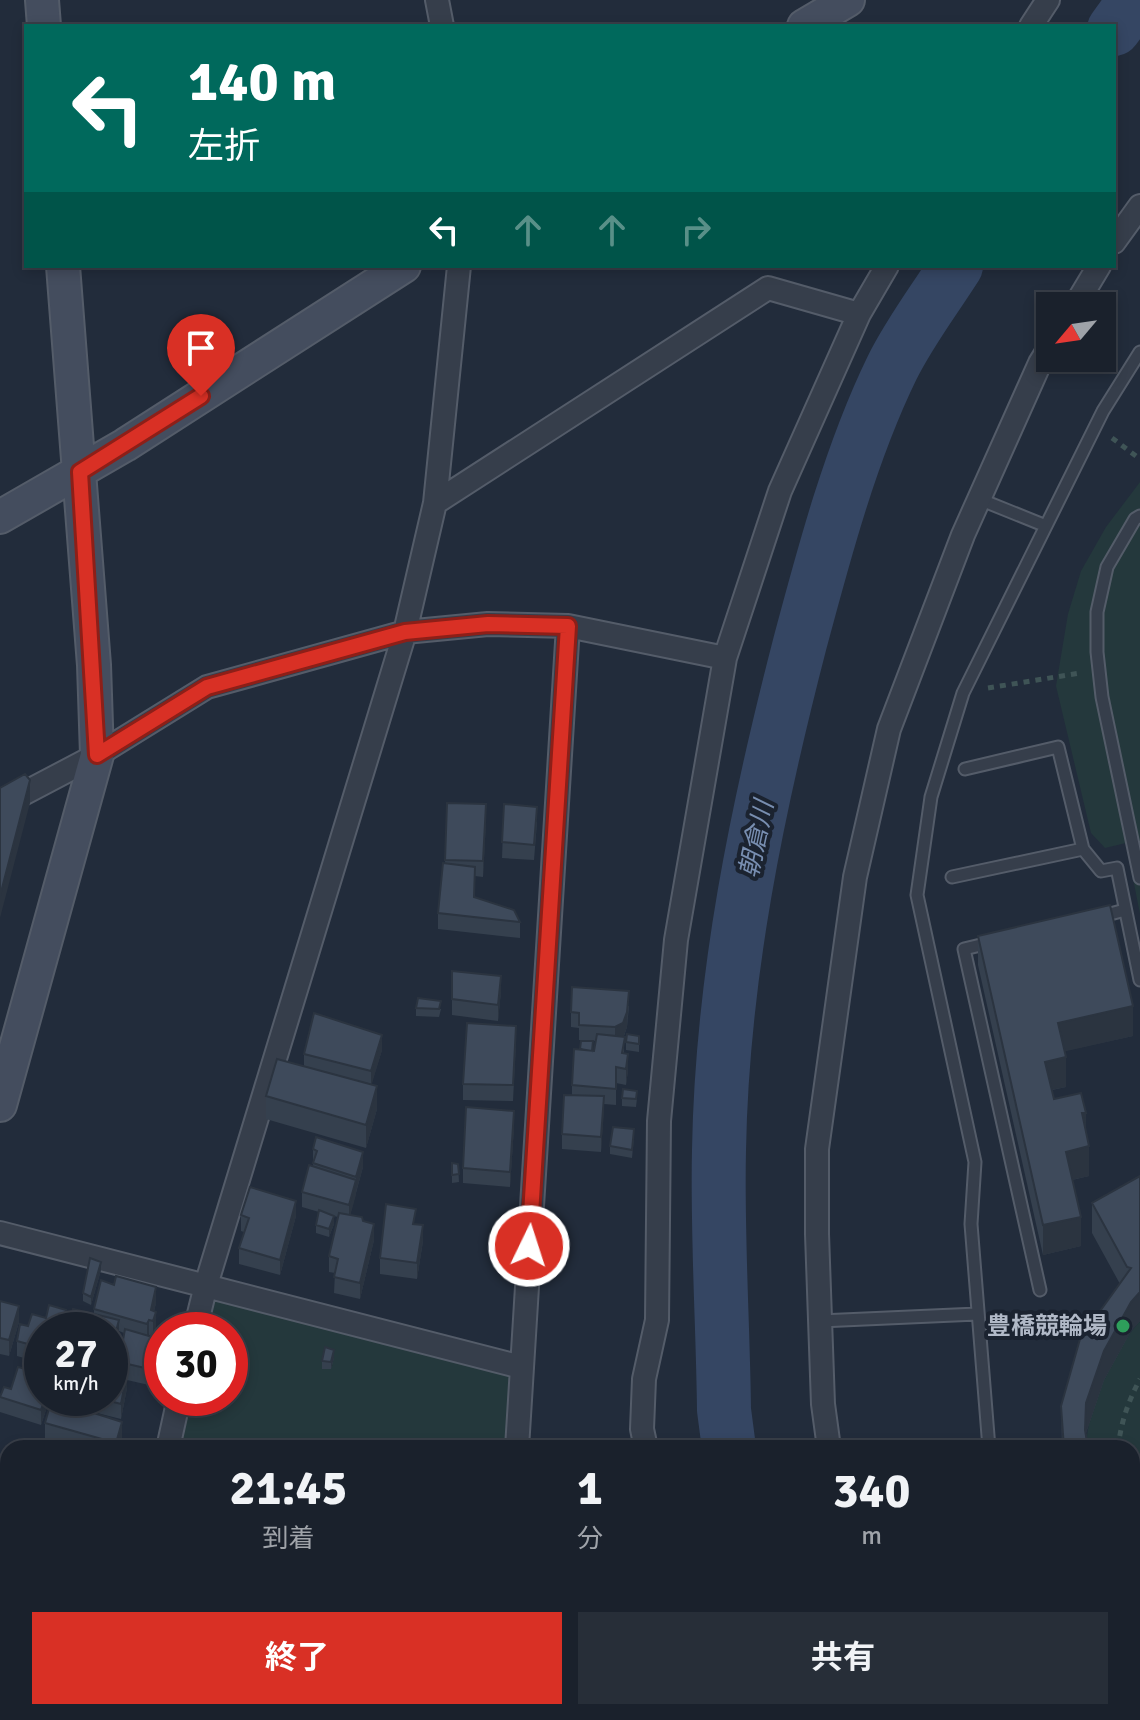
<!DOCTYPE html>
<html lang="ja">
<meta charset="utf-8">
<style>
body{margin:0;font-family:Signika,"Noto Sans JP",sans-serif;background:#272e38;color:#f1f3f6;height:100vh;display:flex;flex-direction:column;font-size:30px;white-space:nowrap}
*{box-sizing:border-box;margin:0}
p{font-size:26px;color:#9fa3a9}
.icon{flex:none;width:44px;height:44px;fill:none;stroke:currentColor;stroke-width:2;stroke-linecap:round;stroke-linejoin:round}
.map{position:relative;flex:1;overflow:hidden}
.details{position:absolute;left:0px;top:1440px;width:1140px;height:280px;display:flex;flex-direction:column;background:#1a212c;border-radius:24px 24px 0 0;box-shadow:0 4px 12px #0003,0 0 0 2px #383e48}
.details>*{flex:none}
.banner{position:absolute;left:24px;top:24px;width:1092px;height:244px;border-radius:0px;box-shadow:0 4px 12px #0003,0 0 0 2px #383e48;background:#00695c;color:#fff;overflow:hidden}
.needle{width:52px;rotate:241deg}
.tools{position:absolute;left:1036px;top:292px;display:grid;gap:16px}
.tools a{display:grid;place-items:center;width:80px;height:80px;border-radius:0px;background:#1a212c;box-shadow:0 4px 12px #0003,0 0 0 2px #383e48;font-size:40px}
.speed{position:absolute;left:24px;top:1312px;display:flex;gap:16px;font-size:40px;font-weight:700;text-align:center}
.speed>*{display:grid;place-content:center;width:104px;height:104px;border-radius:50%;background:#1a212c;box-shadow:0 4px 12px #0003,0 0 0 2px #383e48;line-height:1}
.speed small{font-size:20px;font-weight:400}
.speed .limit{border:12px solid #d22;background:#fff;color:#111}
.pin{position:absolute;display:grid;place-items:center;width:68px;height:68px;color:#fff;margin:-82px -34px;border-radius:50% 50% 50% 0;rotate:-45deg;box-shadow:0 0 8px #0007}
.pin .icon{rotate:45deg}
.me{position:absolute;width:88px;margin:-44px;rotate:4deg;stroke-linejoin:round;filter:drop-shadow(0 0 6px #0008)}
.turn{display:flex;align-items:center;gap:28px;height:168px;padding:0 32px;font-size:36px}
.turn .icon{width:104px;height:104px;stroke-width:2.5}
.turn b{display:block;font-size:56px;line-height:68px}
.lanes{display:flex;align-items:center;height:76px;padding:0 32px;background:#0003;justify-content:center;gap:40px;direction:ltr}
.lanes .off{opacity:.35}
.eta{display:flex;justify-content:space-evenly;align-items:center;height:136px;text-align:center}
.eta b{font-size:48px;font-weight:700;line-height:56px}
.button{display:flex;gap:16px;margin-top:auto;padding:16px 32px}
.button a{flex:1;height:92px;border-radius:0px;background:#d93025;color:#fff;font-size:32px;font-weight:700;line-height:92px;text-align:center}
.button a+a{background:#272e38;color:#f1f3f6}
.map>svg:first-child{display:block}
</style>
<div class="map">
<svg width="1140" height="1720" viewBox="0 0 1140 1720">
<rect width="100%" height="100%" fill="#222c3b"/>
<path fill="#24383c" d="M1140,482V914L1126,843L1105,848L1091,833L1056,686L1068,614L1081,571L1106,527Z
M206,1285L521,1367L517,1448H168L179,1398H230V1330H195Z
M1140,1321V1584L1132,1575V1448H1086C1088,1404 1111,1354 1140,1321Z"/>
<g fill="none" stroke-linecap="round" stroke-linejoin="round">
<path stroke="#354663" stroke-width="54" d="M1114,29L1135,0
M729,1448L724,1410C723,1323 717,1236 719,1150C722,977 757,809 800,643C824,553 851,452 892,368C909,333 935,299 956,266
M783,1712L786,1720"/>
<g stroke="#545c69" stroke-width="15">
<path id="lane" d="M979,499L1046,526
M1140,516L1135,519L1107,567L1097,612V652L1102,697L1140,878
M965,769L1058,747L1083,849
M952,877L1083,849L1101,871L1117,868L1140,980
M1099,917L1125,910
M989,943L964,949L1040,1290
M820,1321L977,1314
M989,1448L971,1224L975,1162L917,895L931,797L963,693L1103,411L1140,352
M1015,1712L1018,1720"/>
</g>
<g stroke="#545c69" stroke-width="26">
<path id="street" d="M437,0L442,26
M1031,26L1048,0
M1114,242L1140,206
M1075,306L1099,266
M435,503L768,288L859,314
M0,806L97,755L207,687L405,632L488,624L568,626L725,658
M0,1233L521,1367
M195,1330L206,1285L405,632L435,503L459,266
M168,1448L179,1398
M517,1448L568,626
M646,1448L642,1429L644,1379L657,1320L659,1121L676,940L725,658L780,491L859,314L887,266
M829,1448L823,1404L817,1234V1149L855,877L889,729L963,535L1040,363L1050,347
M503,1712V1720
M702,1712L703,1720
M875,1712L877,1720
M104,1720L106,1712"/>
</g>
<g stroke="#545c69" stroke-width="36">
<path id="secondary" d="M42,0L44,26
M804,26L848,0
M0,517L125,445L404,266
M0,1105L97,755L94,665L63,266"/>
</g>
<path stroke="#3f5456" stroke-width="5" stroke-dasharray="6 6" stroke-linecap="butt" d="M1112,438L1140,459
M988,688L1080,673
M1118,1448C1121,1422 1128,1402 1140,1379
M1132,1516L1140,1530"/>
<use href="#lane" stroke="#363e4b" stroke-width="11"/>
<use href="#street" stroke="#363e4b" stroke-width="22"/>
<use href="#secondary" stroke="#444d5e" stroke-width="32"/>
</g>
<path fill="#35404e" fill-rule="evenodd" d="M447,803L486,820L483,877L475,876L474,897L520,922V938L438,929V913L445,863Z
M504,804L537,822L534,860L502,858Z
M978,936L1133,1036L1064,1051L1066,1087L1052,1090L1054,1099L1086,1131L1089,1176L1072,1180L1081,1246L1043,1255L978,965Z
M452,971L501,991L498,1021L452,1015Z
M629,1006L627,1027L624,1036V1054L628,1070L626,1085L616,1083V1105L604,1104L601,1152L562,1149V1134L572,1095V1085L593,1051H594L596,1041L579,1040V1028L571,1027V1012Z
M416,1008L441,1009L439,1017L416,1016Z
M639,1036V1052L626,1050V1042Z
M516,1042L513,1101L463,1100V1084Z
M382,1050L371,1085L377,1109L366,1148L266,1119V1096L304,1067V1054Z
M622,1098H637L636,1107L622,1106Z
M514,1127L510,1187L463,1183V1168Z
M634,1137L632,1158L610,1154V1146Z
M313,1149L363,1167L350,1215L363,1221L374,1240L360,1299L334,1293L335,1273L329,1272V1256L338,1217L334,1216V1224L329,1237L316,1233V1225L319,1212L302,1207V1192L313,1166Z
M452,1163L458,1164L459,1182L452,1183Z
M1140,1176V1321L1131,1331L1104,1380L1086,1433L1088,1448H1062L1061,1406L1120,1284L1092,1233V1203Z
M241,1215L296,1216L280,1275L239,1264V1248L244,1232L241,1231Z
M416,1224L423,1241L417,1279L380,1274V1258Z
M101,1270L91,1305L83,1301V1293Z
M0,1301L19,1322L9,1356L0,1354Z
M156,1303L154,1311L156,1327L153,1336H149L156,1348L162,1349V1388L127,1380V1388L121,1419L89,1411L122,1437L119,1448H78L45,1439V1423L52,1398H110V1330L94,1314V1309ZM119,1331L124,1333L119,1362V1371L110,1369Z
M66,1325L65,1330H42V1363L17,1356V1341L28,1326Z
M334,1358L331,1369H322V1361Z
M11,1389L42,1398H50L41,1425L0,1412V1397Z
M1132,1544L1140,1552V1720H1133L1123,1712H1132Z
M8,1615V1653L4,1652V1636Z
M209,1712H242L240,1720H233Z
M407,1712H453V1718L424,1716Z"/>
<path fill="#2b3440" d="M30,780V803L0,918V896Z
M486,804V820L483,877V861Z
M501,976V991L498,1021V1005Z
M629,991L627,1027L623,1038L615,1042V1027Z
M1133,1006V1036L1058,1053V1023Z
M382,1035V1050L371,1087V1071Z
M628,1054V1070L626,1085V1069Z
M1066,1057V1087L1045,1091V1062Z
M377,1086V1109L366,1148V1125Z
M604,1096V1111L601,1152V1137Z
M514,1111V1127L510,1187V1172Z
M1082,1113H1086V1142Z
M1089,1146V1176L1066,1181V1152Z
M363,1152V1167L356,1192V1177Z
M356,1180V1195L349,1220V1205Z
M296,1201V1216L280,1275V1260Z
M334,1216V1224L329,1237V1229Z
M1081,1217V1246L1043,1255V1225Z
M374,1224V1240L360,1299V1283Z
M423,1225V1241L417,1279V1263Z
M101,1262V1270L91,1305V1297Z
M156,1287V1303L152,1320L151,1310Z
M1140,1292V1321L1131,1331L1104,1380L1086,1433L1085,1448L1086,1403L1104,1351L1131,1302Z
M19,1306V1322L9,1356V1340Z
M66,1310V1325L65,1330H60Z
M156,1312V1327L153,1336V1321Z
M119,1320V1336L110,1370V1354Z
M149,1320V1335L147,1339V1324Z
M334,1350V1358L331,1369V1362Z
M127,1372V1388L121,1419V1404Z
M45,1398H50L41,1425V1410Z
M122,1422V1437L119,1448H116V1443Z
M2,1550V1565L0,1571V1556Z
M2,1687V1702L0,1712V1696Z
M178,1712H180V1720H175Z"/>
<path fill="#3e4a5b" stroke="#2b3440" stroke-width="2" d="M25,774L30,780L0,896V788Z
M447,803L486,804L483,861L445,860Z
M504,804L537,807L534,845L502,842Z
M443,863L475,867L474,897L514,910L520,922L438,913Z
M1110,905L1133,1006L1058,1023L1066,1057L1045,1062L1054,1099L1081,1093L1086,1113H1082L1089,1146L1066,1152L1081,1217L1043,1225L978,936Z
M452,971L501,976L498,1005L452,999Z
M572,987L629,991L627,1012L623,1023L615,1027L579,1025V1013L571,1012Z
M418,998L441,1001L439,1009L416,1008Z
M314,1013L382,1035L371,1071L304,1054Z
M467,1023L516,1026L513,1085L463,1084Z
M597,1034L625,1037L622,1053L628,1054L626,1069L616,1067V1089L572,1085L574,1049L594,1051Z
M627,1034L639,1036V1044L626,1042Z
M581,1041H593L592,1051L580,1049Z
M277,1059L377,1086L366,1125L266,1096Z
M623,1089L637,1091L636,1099L622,1098Z
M564,1095L604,1096L601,1137L562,1134Z
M466,1107L514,1111L510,1172L463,1168Z
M613,1127L634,1129L632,1150L610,1146Z
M316,1137L363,1152L356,1177L313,1163L317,1151L313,1149Z
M452,1163L458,1164L459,1174L452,1175Z
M309,1165L356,1180L349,1205L302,1192Z
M1140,1176V1292L1131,1302L1104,1351L1086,1403L1085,1430L1088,1448H1064L1061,1406L1080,1339L1131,1268L1127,1267L1092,1203Z
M250,1187L296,1201L280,1260L239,1248L249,1218L241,1215Z
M386,1204L416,1209L413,1224L423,1225L417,1263L380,1258Z
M319,1210L334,1216L329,1229L316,1225Z
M339,1213L362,1217L363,1221L374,1224L360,1283L334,1277L338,1259L329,1256Z
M90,1258L101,1262L91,1297L83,1293Z
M116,1276L156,1287L151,1310L156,1312L153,1321L149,1320L147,1324L94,1309L101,1280L114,1285Z
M0,1301L19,1306L9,1340L0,1338Z
M49,1305L66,1310L60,1330H42V1348L17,1341L20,1324L28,1326L32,1314L46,1318Z
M73,1309L119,1320L110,1354V1330H69Z
M125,1329L156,1338L155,1347L162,1349V1372L119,1362Z
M325,1347L334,1350L331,1362L322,1361Z
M18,1367L42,1373V1398H45L41,1410L0,1397L4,1387L11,1389Z
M110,1369L127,1372L121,1404L98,1398H110Z
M52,1398H67L72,1400V1406L122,1422L116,1443L45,1423Z
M1132,1544L1140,1552V1696L1132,1690Z
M8,1615V1637L4,1636Z
M6,1707H8V1712H25L54,1720H2Z
M136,1712H178L175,1720H134Z
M407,1712H423L426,1720H394Z"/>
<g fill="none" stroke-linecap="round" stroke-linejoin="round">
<g stroke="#8d1f18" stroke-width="20">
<path id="route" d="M201,396L80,472L97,755L207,687L405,632L488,624L568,626L529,1246"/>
</g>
<use href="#route" stroke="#d93025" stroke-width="14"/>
</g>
<circle fill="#2e9e5b" stroke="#1b2330" stroke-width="3" cx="1123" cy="1326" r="8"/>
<g text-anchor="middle" stroke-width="8" stroke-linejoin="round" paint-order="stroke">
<g font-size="24" font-weight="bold" fill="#b1b9c7" stroke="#1b2330" text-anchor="end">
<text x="1107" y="1334">豊橋競輪場</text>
</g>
<g font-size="26" font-style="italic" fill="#788eb0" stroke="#1b2330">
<text transform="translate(756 839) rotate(-78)" y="9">朝倉川</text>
</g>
</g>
</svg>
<div class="tools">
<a><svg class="needle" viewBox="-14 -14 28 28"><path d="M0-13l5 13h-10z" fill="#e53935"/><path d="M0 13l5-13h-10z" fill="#9fa3a9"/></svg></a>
</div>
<div class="speed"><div>27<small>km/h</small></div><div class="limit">30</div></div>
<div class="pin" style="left:201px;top:396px;background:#d93025"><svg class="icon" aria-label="arrive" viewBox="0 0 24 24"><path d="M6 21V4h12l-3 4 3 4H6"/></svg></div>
<svg class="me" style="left:529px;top:1246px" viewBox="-20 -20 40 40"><circle r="17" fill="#d93025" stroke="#fff" stroke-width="3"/><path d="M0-11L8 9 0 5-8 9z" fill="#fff"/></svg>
<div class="banner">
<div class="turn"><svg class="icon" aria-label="left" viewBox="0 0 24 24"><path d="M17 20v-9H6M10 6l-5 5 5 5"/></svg><div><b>140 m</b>左折</div></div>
<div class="lanes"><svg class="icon" aria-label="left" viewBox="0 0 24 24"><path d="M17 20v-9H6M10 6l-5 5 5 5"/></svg><svg class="icon off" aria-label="ahead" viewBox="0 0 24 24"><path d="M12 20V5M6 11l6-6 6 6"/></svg><svg class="icon off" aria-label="ahead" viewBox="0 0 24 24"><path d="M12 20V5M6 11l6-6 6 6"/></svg><svg class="icon off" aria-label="right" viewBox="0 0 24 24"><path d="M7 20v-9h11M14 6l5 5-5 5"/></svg></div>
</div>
<section class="details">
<div class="eta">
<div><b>21:45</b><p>到着</p></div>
<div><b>1</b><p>分</p></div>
<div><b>340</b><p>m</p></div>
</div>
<div class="button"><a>終了</a><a>共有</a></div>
</section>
</div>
